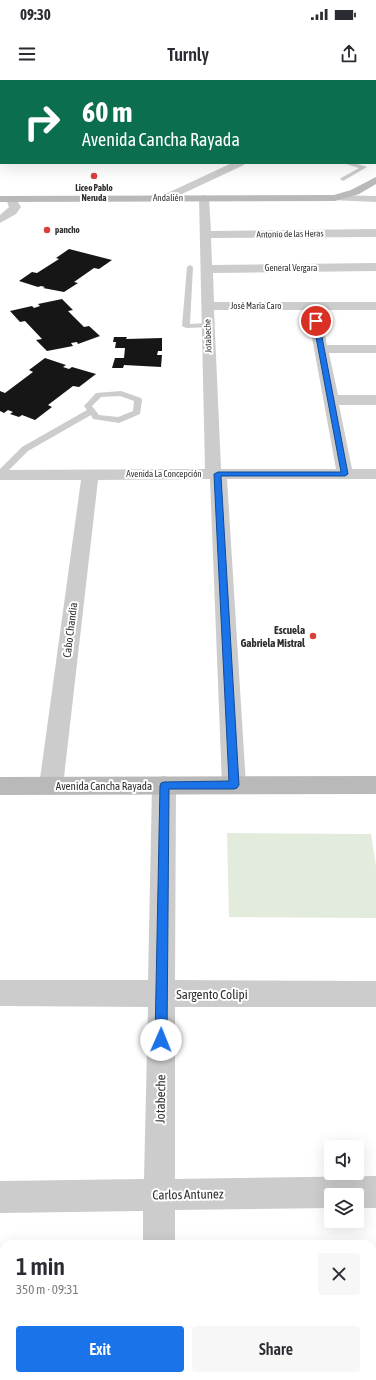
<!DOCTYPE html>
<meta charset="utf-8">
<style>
body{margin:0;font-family:"Asap Condensed",sans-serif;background:#f7f7f7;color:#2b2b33;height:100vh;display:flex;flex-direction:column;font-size:15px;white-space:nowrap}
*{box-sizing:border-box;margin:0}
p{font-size:13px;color:#7c7c81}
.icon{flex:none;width:22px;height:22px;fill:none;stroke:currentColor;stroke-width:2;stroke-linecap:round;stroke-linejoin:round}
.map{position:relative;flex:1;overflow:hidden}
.panel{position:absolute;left:0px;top:1160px;width:376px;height:140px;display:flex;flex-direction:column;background:#fff;border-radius:12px 12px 0 0;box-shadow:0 4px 16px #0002}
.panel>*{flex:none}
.hud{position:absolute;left:0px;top:0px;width:376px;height:84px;box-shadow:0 4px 16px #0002;background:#0b6e4f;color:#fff;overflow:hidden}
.buttons{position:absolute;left:324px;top:1060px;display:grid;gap:8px}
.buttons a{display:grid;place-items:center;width:40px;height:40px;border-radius:4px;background:#fff;box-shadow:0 4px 16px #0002;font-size:20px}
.pin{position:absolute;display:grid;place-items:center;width:34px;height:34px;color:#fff;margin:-17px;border:2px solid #fff;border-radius:50%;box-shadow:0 1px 4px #0007}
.me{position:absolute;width:44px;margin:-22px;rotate:1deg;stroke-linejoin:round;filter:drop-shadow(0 0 3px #0008)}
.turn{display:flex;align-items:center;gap:14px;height:84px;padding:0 16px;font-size:18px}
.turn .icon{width:52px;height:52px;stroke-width:2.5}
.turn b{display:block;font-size:28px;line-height:34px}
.round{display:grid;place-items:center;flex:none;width:42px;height:42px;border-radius:4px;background:#f7f7f7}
.summary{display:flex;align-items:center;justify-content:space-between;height:68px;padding:0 16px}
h1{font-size:24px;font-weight:600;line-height:30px}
.cta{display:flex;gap:8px;margin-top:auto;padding:8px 16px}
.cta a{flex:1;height:46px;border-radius:4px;background:#1a73e8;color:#fff;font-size:16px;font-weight:600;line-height:46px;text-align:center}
.cta a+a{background:#f7f7f7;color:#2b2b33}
.status{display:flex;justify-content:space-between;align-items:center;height:28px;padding:0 20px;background:#fff;direction:ltr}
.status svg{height:11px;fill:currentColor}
header{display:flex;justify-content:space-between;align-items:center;height:52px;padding:0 16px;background:#fff;font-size:18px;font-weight:600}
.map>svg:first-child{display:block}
</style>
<div class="status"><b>09:30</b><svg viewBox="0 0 49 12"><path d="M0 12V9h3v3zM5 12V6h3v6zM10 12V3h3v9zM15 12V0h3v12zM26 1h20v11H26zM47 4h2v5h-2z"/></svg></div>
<header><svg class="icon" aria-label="menu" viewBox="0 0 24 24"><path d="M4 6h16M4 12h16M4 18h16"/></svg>Turnly<svg class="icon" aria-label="share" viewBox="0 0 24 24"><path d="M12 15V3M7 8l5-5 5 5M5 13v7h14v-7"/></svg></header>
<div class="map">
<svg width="376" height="1300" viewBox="0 0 376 1300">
<rect width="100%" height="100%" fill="#fff"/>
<path fill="#e3ebdd" d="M227,753L371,754L376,786V838L229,837Z"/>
<path fill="#161616" d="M69,169L112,180L99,189L94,188L74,202L78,203L64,212L43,208L45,207L41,206L38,207L19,201L32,192L37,193L59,179L56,178Z
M62,219L73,230L68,231L84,247L89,246L100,256L78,264L77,262L71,263L73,266L47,271L36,260L42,259L25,241L20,242L10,231L32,226L34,228L40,226L38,224Z
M114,257H127L126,259L162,258V271H158L157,275H162L161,287L124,285L123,288H112L115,278H124L125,268H115L116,262H113Z
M45,278L66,285L63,287L69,289L72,287L96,294L79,307L73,306L48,325L52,327L35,340L22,335L19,337L10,334L13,332L8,330L4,333L0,331V311L5,313L33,292L29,290Z"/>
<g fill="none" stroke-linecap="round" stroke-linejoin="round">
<path stroke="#ccc" stroke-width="1" stroke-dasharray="1 1" stroke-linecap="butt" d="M5,1L8,0"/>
<path fill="#ccc" fill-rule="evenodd" d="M343,83H354L367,87L343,101L340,99L341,98L359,88Z
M190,185L193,187L190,244L208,243H211V247L186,248L182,246L187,187Z
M121,311L141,318L142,320L140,334L119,343L93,339L91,335L28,371L3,396L0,397V389L22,367L87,330L84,326L96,313ZM120,316L134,321L133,331L118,337L99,335L92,326L101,317Z"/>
<path fill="#ccc" fill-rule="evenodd" d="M51,0H62L51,1Z
M215,0H227V1H215Z
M300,0H313V1H300Z
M0,16H1V22H0Z
M375,17H376V23H375Z
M232,83H245L244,85L169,120H161L160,118L161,116Z
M204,115L209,118L211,151L376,149V157L211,158L212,185L376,183V191L213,193L214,222H376V230H320L327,265H376V273H329L338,315H376V325H339L352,389H376V399H227L246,705L242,712L234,714L226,712L222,705L210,399L98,400L63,706L59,713L51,715L43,713L39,706L81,400H0V390L205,389L199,118ZM214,230H307L336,389H221Z
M335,115L376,116V122L331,120L330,118Z
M11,116L15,117L21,127L16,134L0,143V135L9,127L6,119Z
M164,696L172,698L176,705L175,900L376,901V927H175V1099L376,1096V1128H357V1115H331V1128L175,1130V1164H143V1131L0,1133V1101L144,1099L148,927L0,926V900H148L152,705L156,698Z
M139,1296H175V1300H139Z"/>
<path fill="#b9b9b9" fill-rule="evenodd" d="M150,0H161L150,1Z
M0,53H1V59H0Z
M376,97V104L359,114L335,121L0,122V116L334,115L351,110Z
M376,696V714L0,715V697Z"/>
</g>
<path fill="#1a73e8" stroke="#114b97" d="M316,239L319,241L348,394L345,396H221L239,705L237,708L234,709H169L167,960L165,964L161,966L157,964L155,960L160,706L161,703L164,702L229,701L214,394L218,392H341L313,241Z"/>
<g fill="#da3f3c" stroke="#fff" stroke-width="1.5">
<circle cx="94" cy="96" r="4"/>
<circle cx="47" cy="150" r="4"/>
<circle cx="313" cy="556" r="4"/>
</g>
<g text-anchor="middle" stroke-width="4" stroke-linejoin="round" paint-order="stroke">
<g font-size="9" font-weight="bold" fill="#2f2f2f" stroke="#fff">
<text x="94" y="111">Liceo Pablo<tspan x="94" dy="10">Neruda</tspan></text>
<text x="55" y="153" text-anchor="start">pancho</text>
</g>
<g font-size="9" fill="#2f2f2f" stroke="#fff">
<text x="168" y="121">Andalién</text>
<text transform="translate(290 154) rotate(-1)" y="3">Antonio de las Heras</text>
<text x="291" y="191">General Vergara</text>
<text x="256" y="229">José María Caro</text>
<text transform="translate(208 256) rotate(-92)" y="3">Jotabeche</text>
<text x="164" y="397">Avenida La Concepción</text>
</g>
<g font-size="11" fill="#2f2f2f" stroke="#fff">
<text transform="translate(70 550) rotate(-83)" y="4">Cabo Chandia</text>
<text x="104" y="710">Avenida Cancha Rayada</text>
</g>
<g font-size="11" font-weight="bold" fill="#2f2f2f" stroke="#fff" text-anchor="end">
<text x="305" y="554">Escuela<tspan x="305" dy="13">Gabriela Mistral</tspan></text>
</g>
<g font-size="13" fill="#2f2f2f" stroke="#fff">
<text x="212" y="919">Sargento Colipi</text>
<text transform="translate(160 1019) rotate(-89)" y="5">Jotabeche</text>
<text transform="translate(188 1114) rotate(-1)" y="5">Carlos Antunez</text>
</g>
</g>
</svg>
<div class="buttons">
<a><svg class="icon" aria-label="sound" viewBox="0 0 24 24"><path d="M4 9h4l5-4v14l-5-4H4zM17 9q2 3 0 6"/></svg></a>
<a><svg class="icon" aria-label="layers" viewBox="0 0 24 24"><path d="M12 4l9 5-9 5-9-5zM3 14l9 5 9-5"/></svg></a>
</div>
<div class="pin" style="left:316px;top:241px;background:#d93025"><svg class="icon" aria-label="arrive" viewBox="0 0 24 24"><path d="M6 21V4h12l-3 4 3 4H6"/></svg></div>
<svg class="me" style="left:161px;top:960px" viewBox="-20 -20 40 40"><circle r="19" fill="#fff"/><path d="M0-13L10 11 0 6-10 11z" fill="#1a73e8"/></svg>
<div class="hud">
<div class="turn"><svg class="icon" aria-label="right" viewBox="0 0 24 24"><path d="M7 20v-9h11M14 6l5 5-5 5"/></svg><div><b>60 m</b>Avenida Cancha Rayada</div></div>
</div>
<section class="panel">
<div class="summary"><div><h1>1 min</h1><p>350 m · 09:31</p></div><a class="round"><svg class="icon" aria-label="close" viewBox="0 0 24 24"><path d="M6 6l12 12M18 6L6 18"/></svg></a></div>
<div class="cta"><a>Exit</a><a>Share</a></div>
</section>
</div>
